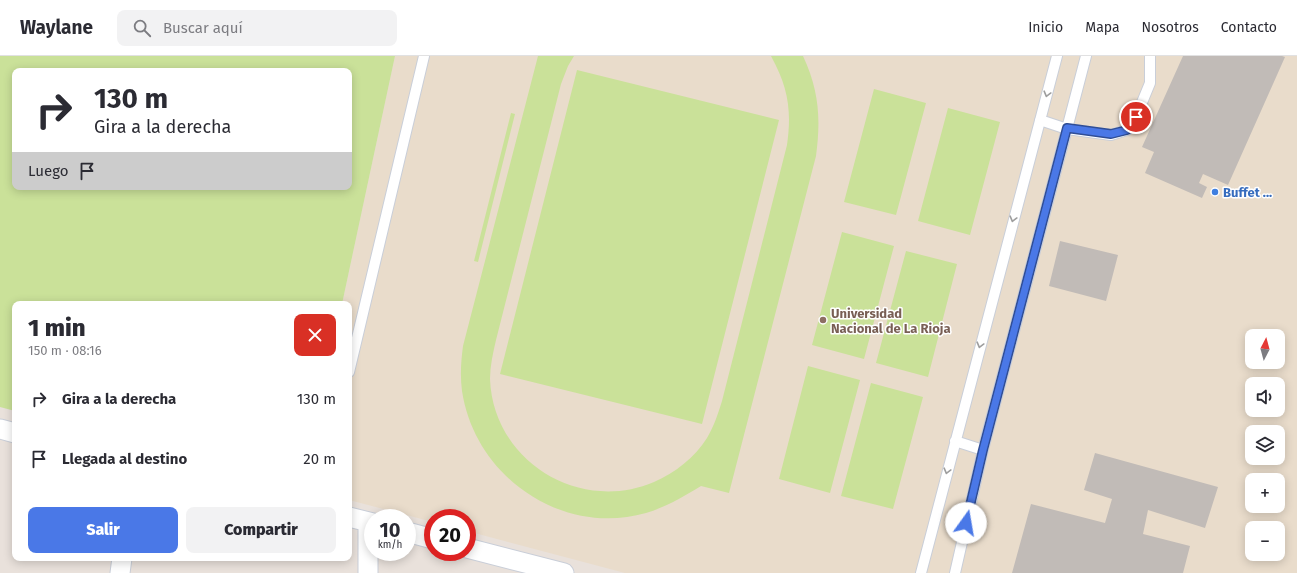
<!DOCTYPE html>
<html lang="es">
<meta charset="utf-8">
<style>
body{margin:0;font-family:"Fira Sans",sans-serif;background:#f2f2f3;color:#2b2b33;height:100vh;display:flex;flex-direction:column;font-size:15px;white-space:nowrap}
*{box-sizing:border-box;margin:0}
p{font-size:13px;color:#7c7c81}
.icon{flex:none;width:22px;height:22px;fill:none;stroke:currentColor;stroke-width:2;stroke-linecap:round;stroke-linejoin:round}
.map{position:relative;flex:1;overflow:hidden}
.drawer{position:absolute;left:12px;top:245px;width:340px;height:260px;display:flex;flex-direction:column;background:#fff;border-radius:8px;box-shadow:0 2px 10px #0003}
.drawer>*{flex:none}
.banner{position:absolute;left:12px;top:12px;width:340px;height:122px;border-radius:8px;box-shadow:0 2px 10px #0003;background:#fff;color:#2b2b33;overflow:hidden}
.needle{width:26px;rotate:6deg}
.fabs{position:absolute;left:1245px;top:273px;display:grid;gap:8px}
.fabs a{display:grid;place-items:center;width:40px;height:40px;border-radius:8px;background:#fff;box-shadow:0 2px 10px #0003;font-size:20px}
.speed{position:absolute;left:364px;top:453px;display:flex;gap:8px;font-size:20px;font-weight:700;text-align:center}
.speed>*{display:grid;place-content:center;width:52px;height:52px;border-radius:50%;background:#fff;box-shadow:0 2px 10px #0003;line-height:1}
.speed small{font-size:10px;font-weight:400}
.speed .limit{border:6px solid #d22;background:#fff;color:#111}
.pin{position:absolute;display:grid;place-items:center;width:34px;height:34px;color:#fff;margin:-17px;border:2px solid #fff;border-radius:50%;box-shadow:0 1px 4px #0007}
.me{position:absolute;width:44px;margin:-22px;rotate:13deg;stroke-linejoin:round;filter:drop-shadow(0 0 3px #0008)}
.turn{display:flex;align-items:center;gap:14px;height:84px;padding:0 16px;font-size:18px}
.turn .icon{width:52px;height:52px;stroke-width:2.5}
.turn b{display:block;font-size:28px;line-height:34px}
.then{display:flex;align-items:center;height:38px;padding:0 16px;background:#0003;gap:8px;font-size:15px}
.round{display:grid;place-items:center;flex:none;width:42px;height:42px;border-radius:8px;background:#f2f2f3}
.overview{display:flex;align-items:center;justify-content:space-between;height:68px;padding:0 16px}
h1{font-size:24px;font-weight:800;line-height:30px}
.primary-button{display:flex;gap:8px;margin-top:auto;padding:8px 16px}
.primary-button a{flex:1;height:46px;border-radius:8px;background:#4a78e7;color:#fff;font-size:16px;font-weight:800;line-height:46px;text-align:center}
.primary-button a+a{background:#f2f2f3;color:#2b2b33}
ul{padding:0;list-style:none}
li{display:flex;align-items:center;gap:12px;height:60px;padding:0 16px}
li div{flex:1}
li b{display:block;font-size:15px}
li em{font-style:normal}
header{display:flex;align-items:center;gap:24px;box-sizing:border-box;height:56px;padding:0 20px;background:#fff;border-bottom:1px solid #e1e1e2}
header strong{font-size:19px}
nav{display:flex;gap:22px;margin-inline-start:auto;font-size:14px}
.search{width:280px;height:36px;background:#f2f2f3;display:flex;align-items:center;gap:10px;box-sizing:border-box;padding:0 14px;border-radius:8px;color:#7c7c81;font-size:15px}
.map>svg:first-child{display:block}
</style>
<header>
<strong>Waylane</strong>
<div class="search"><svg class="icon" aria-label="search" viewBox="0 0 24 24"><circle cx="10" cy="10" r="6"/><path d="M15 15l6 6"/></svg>Buscar aquí</div>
<nav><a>Inicio</a><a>Mapa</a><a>Nosotros</a><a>Contacto</a></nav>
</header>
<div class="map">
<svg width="1297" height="517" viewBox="0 0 1297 517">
<rect width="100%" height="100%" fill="#e9e1db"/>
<path fill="#e9dccb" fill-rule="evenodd" d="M395,0H1297V517H625L467,475V462H433V466L349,444V248H342ZM1252,280H1278V306H1252ZM1252,328H1278V354H1252ZM1252,376H1278V402H1252ZM1252,424H1278V450H1252ZM1252,472H1278V498H1252Z"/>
<path fill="#cae199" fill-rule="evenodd" d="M0,0H395L342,248H15V355L0,351ZM15,15H349V131H15Z
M538,0H574L568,10L561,28L496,284C493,297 490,310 490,323C493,405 579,458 654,426C675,417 695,401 707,382C714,370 718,358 722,345L787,89C792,54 788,31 771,0H803C819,34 821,63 816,100L729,437L701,430C683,441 666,451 646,457C562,481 475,421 462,335C460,320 461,305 463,290Z
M577,14L779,64L702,368L500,318Z
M874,33L926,47L896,159L844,146Z
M948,52L1000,66L970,179L918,165Z
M511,57L515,58L478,206L474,205Z
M842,176L894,190L864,303L812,289Z
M906,195L957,208L928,321L876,307Z
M808,310L860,324L830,437L779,423Z
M871,327L923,341L893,453L841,440Z"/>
<path fill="#c1bbb7" d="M1183,0H1282L1285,1L1228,129L1203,118L1199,127L1207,131L1202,142L1145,117L1154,96L1142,91Z
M1060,185L1118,199L1106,245L1049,230Z
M1095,397L1218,431L1205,472L1148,454L1143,478L1190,490L1183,517H1012L1031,448L1105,467L1112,443L1084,434Z"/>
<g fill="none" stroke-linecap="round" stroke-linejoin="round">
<g stroke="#c9ced8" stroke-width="12">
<path id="lane" d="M1040,64L1067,73L1111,79L1127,74L1136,61L1150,27V0
M349,316L424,0
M955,385L983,394
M921,517L1057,0
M955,517L983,394L1086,0"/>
</g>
<g stroke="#c9ced8" stroke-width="21">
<path id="street" d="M0,373L15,377
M349,461L373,467
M407,476L433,483
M467,492L564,517
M120,517L122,502
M368,517V466"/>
</g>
<use href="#lane" stroke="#fff" stroke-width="10"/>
<use href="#street" stroke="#fff" stroke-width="19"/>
</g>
<defs><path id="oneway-chevron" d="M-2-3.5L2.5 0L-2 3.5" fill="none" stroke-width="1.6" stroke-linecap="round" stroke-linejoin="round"/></defs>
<g stroke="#9e9e9e">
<use href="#oneway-chevron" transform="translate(1047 38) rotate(105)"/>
<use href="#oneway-chevron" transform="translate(1013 163) rotate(105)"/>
<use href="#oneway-chevron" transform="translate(980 289) rotate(105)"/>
<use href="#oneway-chevron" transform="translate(947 415) rotate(105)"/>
</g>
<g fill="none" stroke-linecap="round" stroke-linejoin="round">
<g stroke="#304e96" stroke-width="10">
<path id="route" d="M966,467L983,394L1067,72L1111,78L1127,74L1136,61"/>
</g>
<use href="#route" stroke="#4a78e7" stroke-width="7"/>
</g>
<circle fill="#3f7fe0" stroke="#fff" stroke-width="1.5" cx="1215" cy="136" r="4"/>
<circle fill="#8d6e63" stroke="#fff" stroke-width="1.5" cx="823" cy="264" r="4"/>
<g text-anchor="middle" stroke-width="3" stroke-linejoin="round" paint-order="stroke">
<g font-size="13" font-weight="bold" fill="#366cbe" stroke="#fff" text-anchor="start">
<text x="1223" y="141">Buffet ...</text>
</g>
<g font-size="13" font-weight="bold" fill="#785e54" stroke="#fff" text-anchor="start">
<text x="831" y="262">Universidad<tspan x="831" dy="15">Nacional de La Rioja</tspan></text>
</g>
</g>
</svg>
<div class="fabs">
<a><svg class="needle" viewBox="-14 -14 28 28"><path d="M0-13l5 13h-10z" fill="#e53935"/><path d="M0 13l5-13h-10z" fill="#7c7c81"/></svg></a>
<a><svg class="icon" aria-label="sound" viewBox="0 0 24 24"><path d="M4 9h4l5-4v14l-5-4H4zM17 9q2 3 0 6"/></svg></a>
<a><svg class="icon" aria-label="layers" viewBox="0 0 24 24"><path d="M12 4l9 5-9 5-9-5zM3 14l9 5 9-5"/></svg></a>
<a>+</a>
<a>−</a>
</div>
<div class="speed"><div>10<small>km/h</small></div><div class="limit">20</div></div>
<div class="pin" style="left:1136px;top:61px;background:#d93025"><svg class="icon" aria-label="arrive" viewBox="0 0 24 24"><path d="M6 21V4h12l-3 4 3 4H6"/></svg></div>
<svg class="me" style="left:966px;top:467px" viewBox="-20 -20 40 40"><circle r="19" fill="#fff"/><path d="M0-13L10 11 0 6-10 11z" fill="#4a78e7"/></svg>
<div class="banner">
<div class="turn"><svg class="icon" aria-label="right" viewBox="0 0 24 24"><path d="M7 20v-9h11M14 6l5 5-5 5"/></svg><div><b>130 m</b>Gira a la derecha</div></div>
<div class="then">Luego<svg class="icon" aria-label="arrive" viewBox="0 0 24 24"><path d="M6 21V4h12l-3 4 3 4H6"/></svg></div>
</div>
<section class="drawer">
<div class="overview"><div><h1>1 min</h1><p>150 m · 08:16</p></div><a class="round" style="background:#d93025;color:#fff"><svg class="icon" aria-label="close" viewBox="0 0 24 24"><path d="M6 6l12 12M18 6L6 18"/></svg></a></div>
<ul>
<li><svg class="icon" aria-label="right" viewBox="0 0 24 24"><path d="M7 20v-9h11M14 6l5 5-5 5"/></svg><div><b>Gira a la derecha</b></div><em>130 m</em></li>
<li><svg class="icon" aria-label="arrive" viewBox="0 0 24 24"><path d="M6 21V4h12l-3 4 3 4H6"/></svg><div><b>Llegada al destino</b></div><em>20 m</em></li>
</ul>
<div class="primary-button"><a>Salir</a><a>Compartir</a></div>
</section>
</div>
